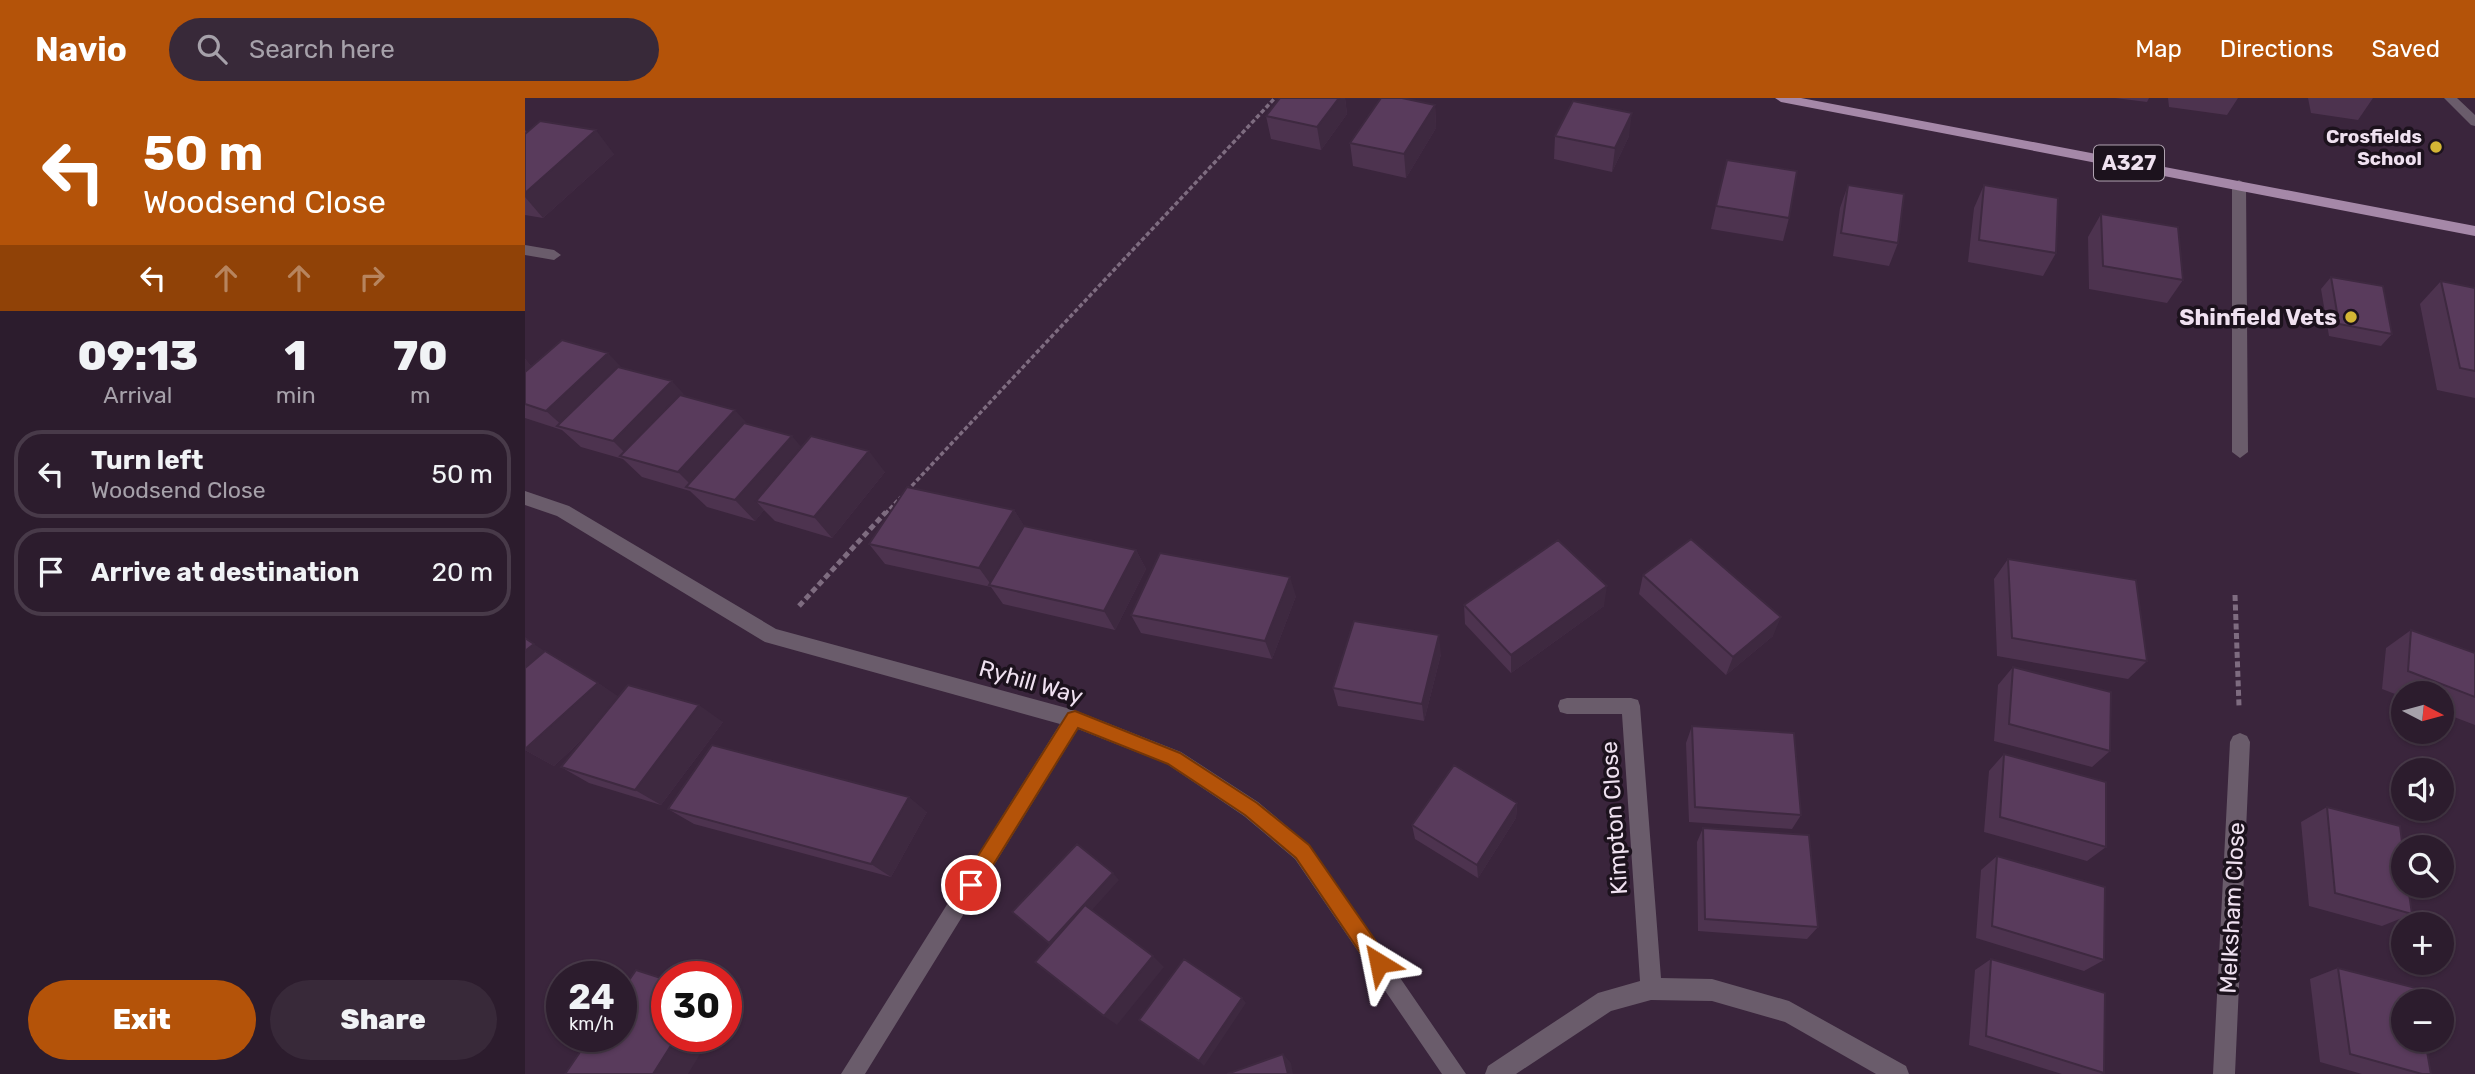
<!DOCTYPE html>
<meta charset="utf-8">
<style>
body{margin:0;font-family:Rubik,sans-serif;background:#382939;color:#f1f3f6;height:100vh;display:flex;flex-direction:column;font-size:26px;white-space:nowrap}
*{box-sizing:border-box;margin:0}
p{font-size:23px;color:#a6a1aa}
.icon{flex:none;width:38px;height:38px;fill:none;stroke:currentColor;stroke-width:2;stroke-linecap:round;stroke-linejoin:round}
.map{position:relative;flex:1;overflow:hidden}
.drawer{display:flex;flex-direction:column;background:#2c1c2d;width:525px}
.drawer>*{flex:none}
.guide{background:#b45309;color:#fff;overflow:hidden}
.needle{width:46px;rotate:96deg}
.tools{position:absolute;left:1866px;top:583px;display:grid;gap:14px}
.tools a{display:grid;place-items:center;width:63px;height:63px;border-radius:50%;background:#2c1c2d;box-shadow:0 2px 5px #0004,0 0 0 2px #483a49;font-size:35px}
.speed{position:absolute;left:21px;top:863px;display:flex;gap:14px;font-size:35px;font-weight:700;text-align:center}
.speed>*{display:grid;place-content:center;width:91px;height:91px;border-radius:50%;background:#2c1c2d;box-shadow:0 2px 5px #0004,0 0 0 2px #483a49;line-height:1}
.speed small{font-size:18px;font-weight:400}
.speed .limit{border:10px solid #d22;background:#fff;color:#111}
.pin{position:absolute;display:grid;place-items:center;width:60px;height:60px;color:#fff;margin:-30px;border:4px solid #fff;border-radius:50%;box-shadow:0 2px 7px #0007}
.me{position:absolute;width:77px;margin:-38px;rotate:325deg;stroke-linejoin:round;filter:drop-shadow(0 0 5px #0008)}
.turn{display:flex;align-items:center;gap:24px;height:147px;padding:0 28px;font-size:32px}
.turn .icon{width:91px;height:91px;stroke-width:2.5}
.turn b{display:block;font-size:49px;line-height:60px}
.lanes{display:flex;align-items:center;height:66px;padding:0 28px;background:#0003;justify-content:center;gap:35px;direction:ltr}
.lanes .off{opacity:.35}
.eta{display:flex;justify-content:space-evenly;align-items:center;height:119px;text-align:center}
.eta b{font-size:42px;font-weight:800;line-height:49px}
.action{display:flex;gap:14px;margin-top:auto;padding:14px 28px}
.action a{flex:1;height:80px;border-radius:42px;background:#b45309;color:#fff;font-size:28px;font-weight:800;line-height:80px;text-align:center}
.action a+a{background:#382939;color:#f1f3f6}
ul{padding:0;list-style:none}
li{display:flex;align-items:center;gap:21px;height:88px;margin:0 14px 10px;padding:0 14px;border:4px solid #483a49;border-radius:28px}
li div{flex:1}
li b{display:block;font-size:26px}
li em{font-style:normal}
header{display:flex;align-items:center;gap:42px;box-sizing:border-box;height:98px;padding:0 35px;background:#b45309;color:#fff}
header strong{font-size:33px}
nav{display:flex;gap:38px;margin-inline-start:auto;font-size:24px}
.search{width:490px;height:63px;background:#382939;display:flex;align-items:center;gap:18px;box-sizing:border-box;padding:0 24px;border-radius:38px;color:#a6a1aa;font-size:26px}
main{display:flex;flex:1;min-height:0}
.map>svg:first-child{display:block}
</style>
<header>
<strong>Navio</strong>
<div class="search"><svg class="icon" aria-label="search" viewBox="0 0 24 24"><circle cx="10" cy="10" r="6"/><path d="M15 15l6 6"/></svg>Search here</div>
<nav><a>Map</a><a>Directions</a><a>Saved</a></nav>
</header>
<main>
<section class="drawer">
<div class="guide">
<div class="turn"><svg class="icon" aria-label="left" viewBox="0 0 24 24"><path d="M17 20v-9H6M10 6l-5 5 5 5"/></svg><div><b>50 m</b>Woodsend Close</div></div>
<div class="lanes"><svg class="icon" aria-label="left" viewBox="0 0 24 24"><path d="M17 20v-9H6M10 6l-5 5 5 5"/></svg><svg class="icon off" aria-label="ahead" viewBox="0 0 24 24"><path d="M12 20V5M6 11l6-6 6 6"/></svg><svg class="icon off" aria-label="ahead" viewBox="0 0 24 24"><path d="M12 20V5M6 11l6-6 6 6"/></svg><svg class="icon off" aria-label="right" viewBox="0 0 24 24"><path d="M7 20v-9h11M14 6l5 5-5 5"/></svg></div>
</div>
<div class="eta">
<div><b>09:13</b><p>Arrival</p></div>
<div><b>1</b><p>min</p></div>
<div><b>70</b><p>m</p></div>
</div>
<ul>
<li><svg class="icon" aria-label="left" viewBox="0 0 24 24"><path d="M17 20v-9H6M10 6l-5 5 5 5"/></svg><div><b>Turn left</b><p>Woodsend Close</p></div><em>50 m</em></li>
<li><svg class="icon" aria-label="arrive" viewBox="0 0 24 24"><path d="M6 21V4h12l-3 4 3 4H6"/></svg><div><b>Arrive at destination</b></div><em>20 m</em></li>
</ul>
<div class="action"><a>Exit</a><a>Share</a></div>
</section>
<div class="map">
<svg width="1950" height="976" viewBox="0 0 1950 976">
<rect width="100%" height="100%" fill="#3a253c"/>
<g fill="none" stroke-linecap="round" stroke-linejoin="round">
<path stroke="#7e6c80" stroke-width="3.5" stroke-dasharray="4.5 2.5" stroke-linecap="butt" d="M382,393L750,0
M360,416L376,399"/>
<path stroke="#7e6c80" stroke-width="5" stroke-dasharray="6 3.5" stroke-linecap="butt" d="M1710,497L1714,608
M274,508L361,414"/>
<path fill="#6a5c6b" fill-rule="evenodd" d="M1919,0H1932L1950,17V28L1946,27Z
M1714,82L1721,86L1723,354L1715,360L1707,354V86Z
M0,147L29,152L36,157L29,162L0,157Z
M0,393L44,408L251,531L549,612L656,654L733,704L784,747L941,976H917L770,761L719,718L642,666L553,631L340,976H316L535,626L240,544L32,418L0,407Z
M1042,600H1106L1113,602L1115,608L1136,880L1187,881L1264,903L1381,968L1384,976H1351L1260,924L1187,903L1126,902L1086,913L991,976H960L963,968L1073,895L1115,883L1097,616H1042L1035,614L1033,608L1035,602Z
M1715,635L1722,638L1725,644L1710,976H1688L1705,644L1708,638Z"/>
<path fill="#a588a8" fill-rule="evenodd" d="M1250,0H1276L1950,128V138L1256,4Z"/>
</g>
<path fill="#4d334f" d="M755,0H820L822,16L796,52L746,41L741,18Z
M1590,0H1624L1622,4Z
M1643,0H1713L1702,17L1644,9Z
M1783,0H1848L1833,22L1786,15Z
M910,7L911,30L881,80L828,68L825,45Z
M0,32L2,34L89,56L18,120L0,117Z
M1030,38H1104L1087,74L1029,61Z
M1323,87L1373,145L1364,168L1308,158L1315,110Z
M1459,87L1531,155L1518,178L1443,164L1449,110Z
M1191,108L1264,120L1258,143L1186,131Z
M1576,116L1658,182L1642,205L1564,191L1563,139Z
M1806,179L1867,236L1856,248L1804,238L1796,191Z
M1916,183L1950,190V300L1912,292L1895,206Z
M0,261L6,268L4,270H97L276,349L360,374L307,440L250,423L239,412L230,423L182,409L165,393L117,379L98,361L56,349L37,332L0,320Z
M489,412L499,428L611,452L621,471L590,532L478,506L466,489L360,466L344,446Z
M1483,461L1622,563L1603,581L1472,558L1469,481Z
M1118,477L1248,538L1201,577L1114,496Z
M771,498L747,561L616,535L606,517Z
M939,507L1079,508L986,575L940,526Z
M1886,532L1950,555V627L1916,614V595H1878V599L1857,591L1861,550Z
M19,553L73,585L93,599L198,624L136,707L64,685L36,669L63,636L29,668L0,652Z
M916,556L899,623L813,608L808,590Z
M1488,569L1585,653L1567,669L1469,643L1473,587Z
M1167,628L1276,717L1267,731L1164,724L1161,645Z
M1479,656L1581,749L1562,763L1459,734L1464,673Z
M992,705L991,720L953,780L890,741L887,727Z
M1802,709L1887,816L1857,828L1784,808L1776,724Z
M143,711L402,714L366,779L169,726Z
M1178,730L1293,829L1282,841L1173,833L1172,744Z
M1472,758L1579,862L1559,873L1451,840L1456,772Z
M1466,861L1579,975L1575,976H1537L1444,947L1450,872Z
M1813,870L1906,976H1837L1795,964L1785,881Z"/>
<path fill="#3e2940" d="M814,0H820L822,16L796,52L792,29Z
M910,7L911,30L881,80L879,56Z
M1107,15L1104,38L1087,74L1090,50Z
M71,32L89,56L18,120L0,99V95Z
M83,255L104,277L39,329L21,313Z
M0,261L6,268L0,276Z
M147,283L167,305L106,361L88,343Z
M210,312L229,333L170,391L153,374Z
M267,338L285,359L231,403L239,412L230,423L210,402Z
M344,353L360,374L307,440L289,419Z
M489,412L502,432L467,488L454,470Z
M611,452L621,471L590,532L579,513Z
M765,479L771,498L747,561L740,543Z
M1082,488L1079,508L986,575V557Z
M1256,519L1248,538L1201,577L1208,559Z
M914,537L916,556L899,623L897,606Z
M9,546L36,564L0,595V553Z
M73,585L99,602L29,668L0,652Z
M174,607L198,624L136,707L110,692Z
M384,699L402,714L366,779L346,766Z
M992,705L991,720L953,780L952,767Z
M588,775L594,782L532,851L524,845Z
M628,858L639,869L592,927L579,918Z
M717,900L721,905L679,968L674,963Z
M201,902L207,905L201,914Z
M152,938H186L163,976H128Z
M758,956L766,965L768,976H763Z"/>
<path fill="#593b5c" stroke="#3e2940" stroke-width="2" d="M755,0H814L792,29L741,18Z
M856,0H877L910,7L879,56L825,45Z
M1048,3L1107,15L1090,50L1030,38Z
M15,23L71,32L0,95V36Z
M1202,62L1272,73L1264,120L1191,108Z
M1323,87L1379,96L1373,145L1316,135Z
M1459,87L1533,100L1531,155L1454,142Z
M1576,116L1653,129L1658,182L1578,168Z
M1806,179L1858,188L1867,236L1814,226Z
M1916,183L1950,190V273L1935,270Z
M37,242L83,255L21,313L0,306V274Z
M93,269L147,283L88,343L32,328Z
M155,297L210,312L153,374L95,358Z
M219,325L267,338L210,402L161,389Z
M286,338L344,353L289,419L231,403Z
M382,389L489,412L454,470L344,446Z
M499,428L611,452L579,513L464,487Z
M1166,441L1256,519L1208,559L1118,477Z
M1033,442L1082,488L986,557L939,507Z
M635,455L765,479L740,543L606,517Z
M1483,461L1611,482L1622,563L1487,540Z
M829,523L914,537L897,606L808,590Z
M1886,532L1950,555V599L1883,573Z
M0,540L9,546L0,553Z
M20,553L73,585L0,651V570Z
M1488,569L1586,594L1585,653L1484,626Z
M103,587L174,607L110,692L36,669Z
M1167,628L1269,635L1276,717L1170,709Z
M187,647L384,699L346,766L143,711Z
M1479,656L1581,684V749L1475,719Z
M929,667L992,705L952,767L887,727Z
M1802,709L1875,728L1878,752V788H1883L1887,816L1810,795Z
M1178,730L1284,737L1293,829L1180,821Z
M552,746L588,775L524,845L487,814Z
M1472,758L1580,789L1579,862L1467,828Z
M560,807L628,858L579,918L510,864Z
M659,861L717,900L674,963L614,922Z
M1466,861L1580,895L1579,975L1461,938Z
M1813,870L1891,890L1894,903H1878V942H1900L1906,976H1897L1825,956Z
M111,872L142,882V938H152L128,976H40L66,938H96V894Z
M758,956L763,976H702Z"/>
<path fill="#b45309" stroke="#753606" stroke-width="2" d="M550,613L655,655L732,705L784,747L861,858L863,865L861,872L854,875L847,872L771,760L720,717L643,666L553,630L452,793L446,796L439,793L436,787L439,780L543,615Z"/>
<g fill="#d4b635" stroke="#1c121d" stroke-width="2.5">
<circle cx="1911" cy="49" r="7"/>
<circle cx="1826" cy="219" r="7"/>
</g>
<g text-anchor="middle" stroke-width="7" stroke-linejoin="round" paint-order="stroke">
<g font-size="19" font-weight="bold" fill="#efe1f0" stroke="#1c121d" text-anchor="end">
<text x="1897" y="45">Crosfields<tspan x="1897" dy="22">School</tspan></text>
</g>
<rect fill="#1c121d" stroke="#b0a3b1" stroke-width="2" x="1569" y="47.5" width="70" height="35" rx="5"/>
<g font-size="21" font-weight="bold" fill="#efe1f0">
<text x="1604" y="72">A327</text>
</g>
<g font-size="23" font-weight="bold" fill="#efe1f0" stroke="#1c121d" text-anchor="end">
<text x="1812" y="227">Shinfield Vets</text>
</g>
<g font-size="23" fill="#efe1f0" stroke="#1c121d">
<text transform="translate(506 584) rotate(16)" y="8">Ryhill Way</text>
<text transform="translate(1089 720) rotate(-94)" y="8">Kimpton Close</text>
<text transform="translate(1707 810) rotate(-87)" y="8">Melksham Close</text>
</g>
</g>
</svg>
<div class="tools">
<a><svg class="needle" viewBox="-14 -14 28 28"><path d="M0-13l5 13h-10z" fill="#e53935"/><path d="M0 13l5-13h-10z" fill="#a6a1aa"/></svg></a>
<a><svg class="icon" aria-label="sound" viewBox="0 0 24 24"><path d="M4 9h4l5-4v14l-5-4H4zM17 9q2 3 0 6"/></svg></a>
<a><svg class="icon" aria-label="search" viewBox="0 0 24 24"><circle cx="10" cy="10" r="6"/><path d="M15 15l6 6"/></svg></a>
<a>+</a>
<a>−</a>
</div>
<div class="speed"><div>24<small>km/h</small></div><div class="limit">30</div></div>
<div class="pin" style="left:446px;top:787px;background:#d93025"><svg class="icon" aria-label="arrive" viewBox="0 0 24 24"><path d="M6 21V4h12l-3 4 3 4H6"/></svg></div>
<svg class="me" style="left:854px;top:865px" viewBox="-20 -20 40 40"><path d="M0-17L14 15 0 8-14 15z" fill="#b45309" stroke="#fff" stroke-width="4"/></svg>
</div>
</main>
